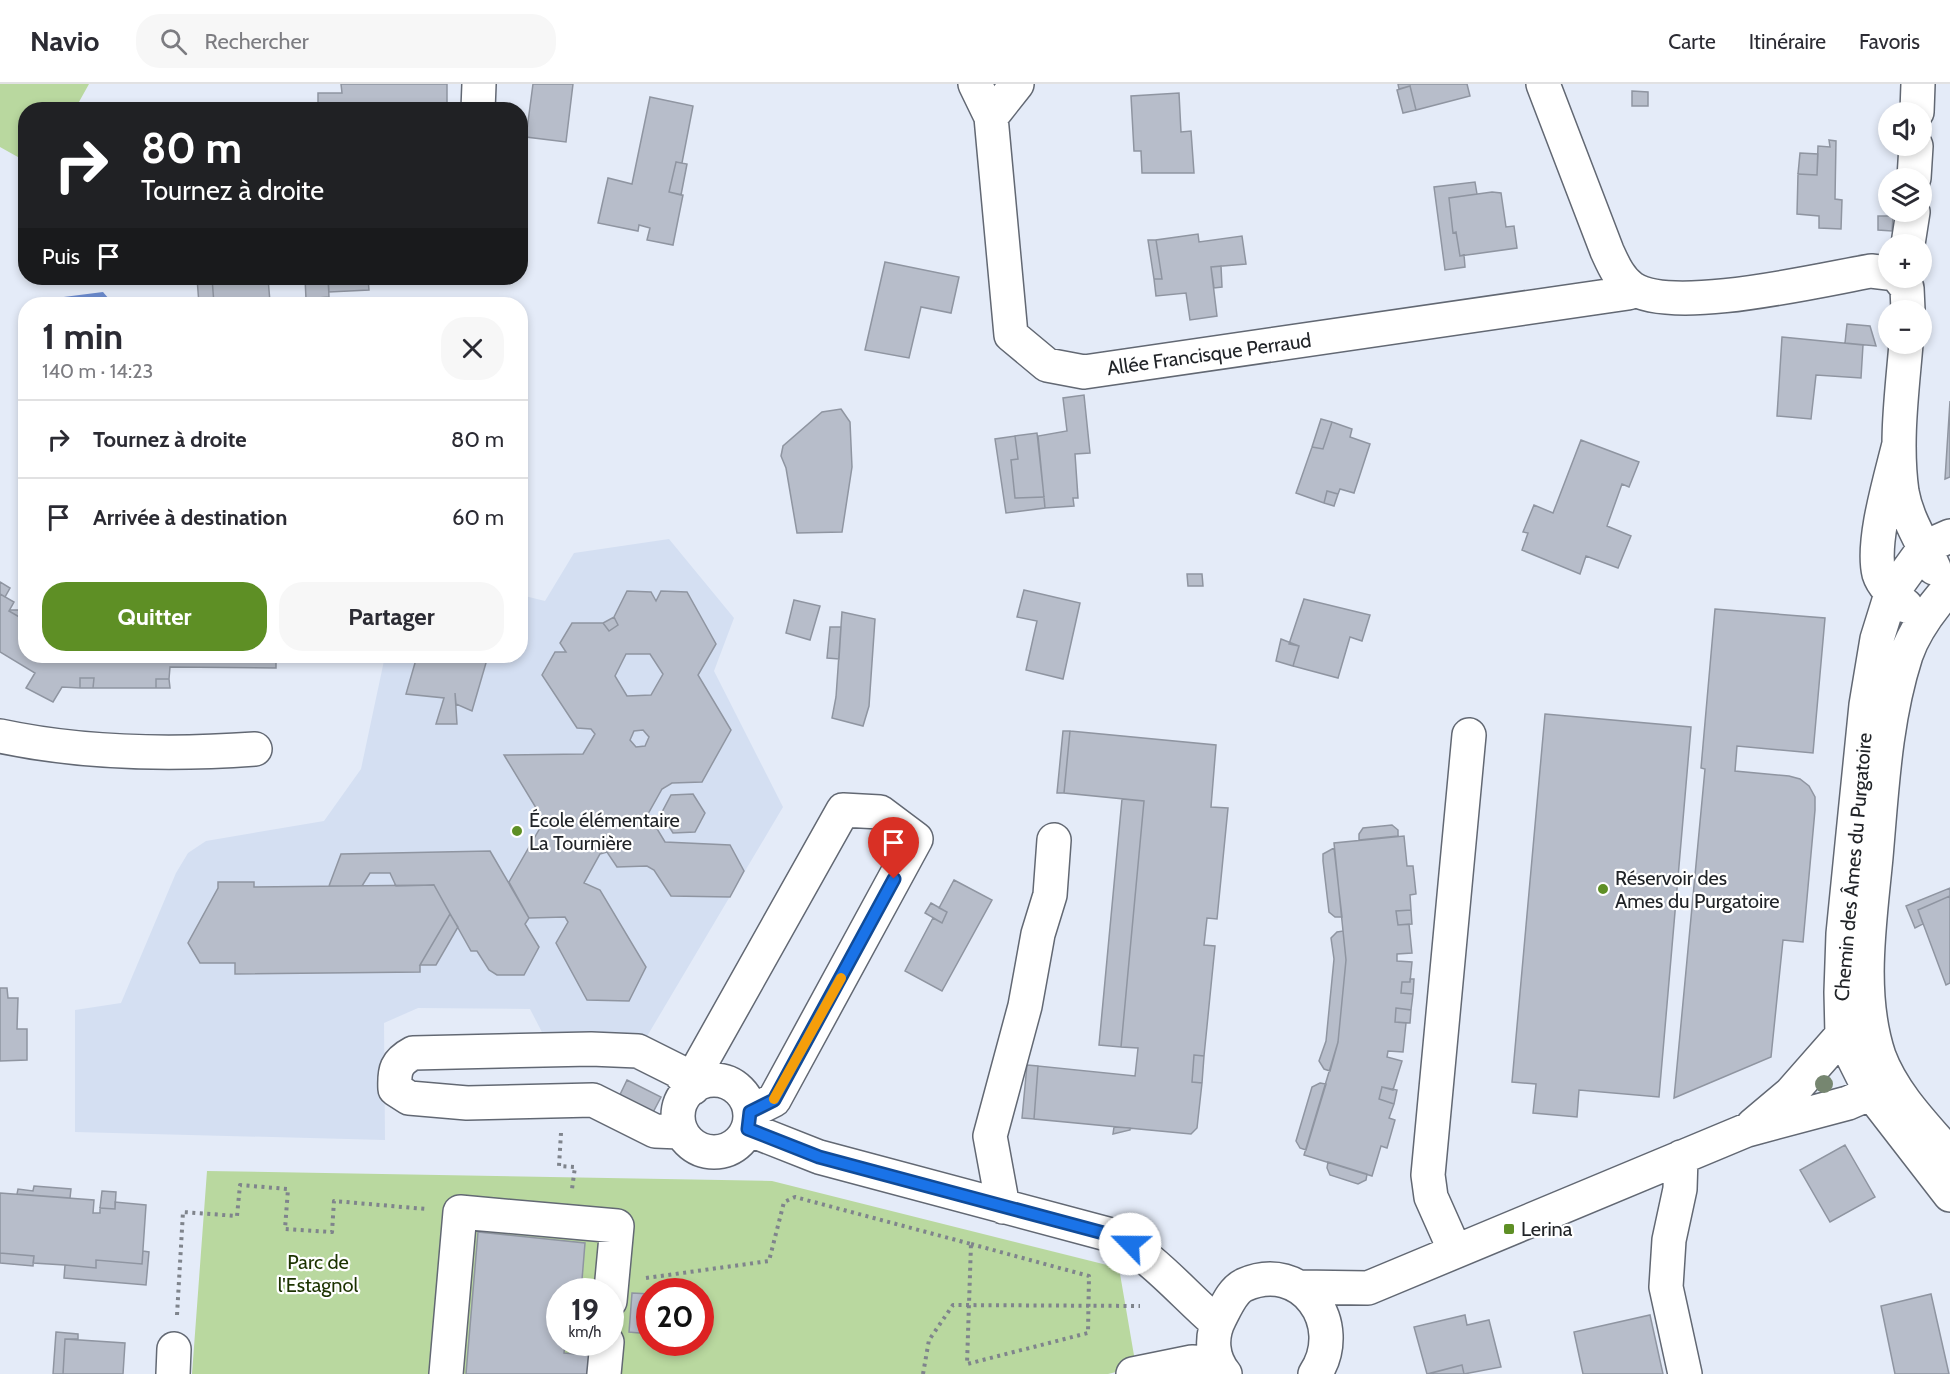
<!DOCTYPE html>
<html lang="fr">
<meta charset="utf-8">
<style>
body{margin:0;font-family:Cabin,sans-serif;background:#f7f7f7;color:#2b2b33;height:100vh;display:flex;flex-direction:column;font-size:22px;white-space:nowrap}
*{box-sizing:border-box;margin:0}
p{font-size:20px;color:#7c7c81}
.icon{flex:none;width:33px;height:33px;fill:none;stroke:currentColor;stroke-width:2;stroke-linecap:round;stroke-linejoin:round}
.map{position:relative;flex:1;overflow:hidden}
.panel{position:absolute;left:18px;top:213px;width:510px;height:366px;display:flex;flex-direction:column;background:#fff;border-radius:24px;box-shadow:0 3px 9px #0003}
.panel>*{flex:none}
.banner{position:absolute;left:18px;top:18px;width:510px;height:183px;border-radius:24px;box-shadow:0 3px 9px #0003;background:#202124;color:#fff;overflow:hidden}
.tools{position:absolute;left:1878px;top:18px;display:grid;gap:12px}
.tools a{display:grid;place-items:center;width:54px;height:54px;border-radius:50%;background:#fff;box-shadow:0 3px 9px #0003;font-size:30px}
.speed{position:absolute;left:546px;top:1194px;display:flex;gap:12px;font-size:30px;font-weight:700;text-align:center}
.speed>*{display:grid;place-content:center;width:78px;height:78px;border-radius:50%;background:#fff;box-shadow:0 3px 9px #0003;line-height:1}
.speed small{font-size:15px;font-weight:400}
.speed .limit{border:9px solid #d22;background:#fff;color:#111}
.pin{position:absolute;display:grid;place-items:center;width:51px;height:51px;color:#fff;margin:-62px -26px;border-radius:50% 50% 50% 0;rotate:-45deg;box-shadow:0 0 6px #0007}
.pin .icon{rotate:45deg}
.me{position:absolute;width:66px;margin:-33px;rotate:293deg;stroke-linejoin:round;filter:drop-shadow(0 0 4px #0008)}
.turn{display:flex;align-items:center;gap:21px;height:126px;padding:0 24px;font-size:27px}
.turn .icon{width:78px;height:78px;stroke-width:2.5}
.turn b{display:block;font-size:42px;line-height:51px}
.then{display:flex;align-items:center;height:57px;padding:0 24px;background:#0003;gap:12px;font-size:22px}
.round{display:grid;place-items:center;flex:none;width:63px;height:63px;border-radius:24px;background:#f7f7f7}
.summary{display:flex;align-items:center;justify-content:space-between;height:102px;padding:0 24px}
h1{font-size:36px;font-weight:700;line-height:45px}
.button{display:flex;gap:12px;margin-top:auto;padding:12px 24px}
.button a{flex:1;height:69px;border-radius:24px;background:#5e8f25;color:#fff;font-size:24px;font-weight:700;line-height:69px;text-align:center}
.button a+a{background:#f7f7f7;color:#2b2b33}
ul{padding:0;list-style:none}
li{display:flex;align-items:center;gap:18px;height:78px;padding:0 24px;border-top:2px solid #e1e1e2}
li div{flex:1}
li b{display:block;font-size:22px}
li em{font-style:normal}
header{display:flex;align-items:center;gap:36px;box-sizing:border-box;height:84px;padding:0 30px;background:#fff;border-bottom:2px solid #e1e1e2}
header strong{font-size:28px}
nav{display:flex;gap:33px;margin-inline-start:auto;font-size:21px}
.search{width:420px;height:54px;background:#f7f7f7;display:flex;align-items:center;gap:15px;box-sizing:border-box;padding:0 21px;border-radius:24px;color:#7c7c81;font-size:22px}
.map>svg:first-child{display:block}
</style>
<header>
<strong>Navio</strong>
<div class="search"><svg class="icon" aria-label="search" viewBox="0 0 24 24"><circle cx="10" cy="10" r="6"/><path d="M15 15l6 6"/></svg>Rechercher</div>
<nav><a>Carte</a><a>Itinéraire</a><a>Favoris</a></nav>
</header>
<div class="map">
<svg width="1950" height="1290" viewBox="0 0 1950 1290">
<rect width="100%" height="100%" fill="#e4ebf8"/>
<path fill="#d4dff2" d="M669,455L734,534L714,587L783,723L646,954H545L530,925L418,924L384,939L385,1056L75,1048V926L121,919L176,789L188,769L206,757L324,737L361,685L385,572H520L521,511L545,517L574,469Z"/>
<path fill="#b9d89f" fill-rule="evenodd" d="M0,0H89L75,25L26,26L25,77L0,63Z
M207,1087L772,1097L1119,1184L1136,1283L1108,1290H192ZM560,1208H610V1258H560ZM650,1208H700V1258H650Z"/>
<path fill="#6b8acd" d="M103,208L109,215L107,220H33L40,216Z"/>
<path fill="#b7bdca" stroke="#8f95a1" stroke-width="1.5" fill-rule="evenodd" d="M341,0H447V26H318V9H342Z
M533,0H573L566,58L526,53Z
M1398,0H1467L1470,12L1416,26L1410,2L1399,5Z
M1410,2L1416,26L1403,29L1397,6Z
M1632,7L1648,8V22H1632Z
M1179,9L1181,48L1191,47L1194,89H1142L1141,67H1134L1131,12Z
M650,13L693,22L682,79L676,78L669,108L683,111L673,161L647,156L650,144L639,141L638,147L598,139L608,94L632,100Z
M1829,56L1836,57L1835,115L1842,116L1841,145L1819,144V132L1797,130L1798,90L1817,91L1818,62L1830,63Z
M1800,69L1818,70L1817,91L1798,90Z
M676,78L687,80L681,111L669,108Z
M1475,98L1477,110L1449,114L1453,149L1456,148L1460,172L1464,171L1465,183L1445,186L1434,103Z
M1492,108L1501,109L1506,143L1514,142L1517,164L1460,172L1456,148L1453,149L1449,114Z
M1878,132H1893L1892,147L1878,146Z
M1198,150L1199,158L1242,152L1246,180L1211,183L1217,232L1190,236L1186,209L1156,212L1154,195H1162L1156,156Z
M1148,156H1156L1162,195H1154Z
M885,178L959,193L951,229L921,223L909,274L865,266Z
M1221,182L1222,203L1214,204L1211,183Z
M197,194H212L214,220H199Z
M212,194H268L270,218L214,220Z
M305,194H328L329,213L306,215Z
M328,194H368L369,206L329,208Z
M1847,240L1870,242L1876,262L1845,259Z
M1782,253L1863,261L1861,294L1816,291L1811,335L1777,332Z
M1084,311L1090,369L1075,370L1078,414H1073L1074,422L1045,424L1038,352L1067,347L1063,314Z
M1950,317V393L1945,395Z
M841,325L850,338L852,383L842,448L797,449L786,384L781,372L783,362L822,328Z
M1321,335L1332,338L1323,365L1312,363Z
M1332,338L1352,345L1350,353L1370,360L1354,409L1340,405L1338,410L1327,407L1324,419L1296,409L1312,363L1323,365Z
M1037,349L1044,413L1015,414L1011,376L1018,375L1015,352Z
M1015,352L1018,375L1011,376L1015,414L1044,413L1045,424L1006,429L995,355Z
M1581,356L1639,378L1629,403L1622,400L1607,442L1631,452L1618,484L1586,472L1580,490L1522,466L1528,449L1523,448L1534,421L1553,429Z
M1327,407L1338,410L1334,422L1324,419Z
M1187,490H1202L1203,502H1188Z
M0,498L10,504L5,513L0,510Z
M1024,506L1080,519L1063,595L1026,586L1037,537L1017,533Z
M627,507L651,508L656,517L661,507L687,508L716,560L698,591L731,646L702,698L672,699L662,705L648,730L665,758L730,761L744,787L730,813L671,812L654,786L647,782L617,783L607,768L600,770L584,799L600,806L646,883L629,917L587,916L556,859L568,838L565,833L529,834L509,798L544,737L504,671L583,670L595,650L591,645L577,644L542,591L555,568H566L560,559L572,539H603L609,547L618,541L614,533ZM626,570H650L663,590L651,611L627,612L615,592ZM643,646L649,653L645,662L636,663L630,656L634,647Z
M0,510L14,518L9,527L26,537V572H276V584L170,583L169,595H156V604H93L94,594H80V604L62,603L53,618L26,604L35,589L0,568Z
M1304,515L1370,531L1362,557L1350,553L1338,594L1293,582L1299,562L1289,560Z
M794,516L820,522L810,556L786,549Z
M1715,525L1825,534L1813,669L1737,662L1735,687L1789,692L1800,695L1809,702L1815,713V726L1803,858L1783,856L1771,973L1674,1014L1705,685L1701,684Z
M10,526H26V537L9,527Z
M842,528L875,535L869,622L863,642L832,634L836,613Z
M614,533L618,541L609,547L603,539Z
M830,543H841L839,575L827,574Z
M1281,555L1299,562L1293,582L1276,577Z
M417,572H488L472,627L456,620L455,609L457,640H436L444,614L406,610Z
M80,594H94L93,604H80Z
M156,595H169L170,604H156Z
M1545,630L1691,643L1659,1013L1579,1006L1577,1033L1533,1029L1536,1000L1512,998Z
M1063,647H1070L1064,709H1057Z
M1070,647L1216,661L1211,723L1228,724L1217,835L1207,834L1204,861L1215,862L1204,972L1194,971L1192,998L1202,999L1197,1044L1191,1050L1034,1035L1038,982L1135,992L1138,964L1121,963L1144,717L1064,709Z
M693,710L705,729L695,748L673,749L661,730L671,711Z
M1122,715L1144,717L1121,963L1099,961Z
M1392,741L1398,746V752L1359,756V750L1363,744Z
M1404,752L1407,782H1413L1416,810L1410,811L1411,826L1396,827L1398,841L1409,840L1412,869L1397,870V877L1412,878L1410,898H1402L1401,909L1413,910L1411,926L1396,924L1395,938L1406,939L1403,968L1388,967L1387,973L1402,977L1393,1006L1382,1003L1379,1015L1394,1020L1389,1034L1395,1036L1387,1064L1381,1062L1372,1092L1304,1071L1338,958L1346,876L1334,759Z
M1334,764L1342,833H1335L1329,828L1323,777V770Z
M490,767L529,834L525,840L539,863L524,891H497L489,886L477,867H471L434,801L396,802L390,789H370L362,802H329L341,770Z
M954,796L992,816L942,907L905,887L933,834L942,839L947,828L939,824Z
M218,798H254V803L434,801L450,830L420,881V888L235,890V879H200L188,859L218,804Z
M1950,804V812L1918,826L1923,840L1915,844L1906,822Z
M1950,812V899L1946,901L1918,826Z
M931,819L947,828L942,839L925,829Z
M1411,826L1412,840L1398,841L1396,827Z
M450,830L458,843L436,881H420Z
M1343,847L1346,876L1338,958L1330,987L1324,985L1319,977L1326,957L1334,875L1331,854L1337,848Z
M1410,895H1414L1413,910L1401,909L1402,898H1410Z
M0,904H7L8,914H18L17,945H27V976L0,977Z
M1396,924L1411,926L1410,939L1395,938Z
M1194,971L1204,972L1202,999L1192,998Z
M1027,981L1038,982L1034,1035L1022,1034Z
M627,996L661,1013L649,1036L616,1019Z
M1320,999L1326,1000L1306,1066L1300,1064L1296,1057L1312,1003Z
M1382,1003L1397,1006L1394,1020L1379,1015Z
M1114,1043L1130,1044V1046L1113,1050Z
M1845,1061L1875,1113L1830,1138L1800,1086Z
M1328,1078L1367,1090L1366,1096L1358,1100L1330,1091L1327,1084Z
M34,1102L71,1105L70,1114L17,1110L18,1105L33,1107Z
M102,1107L116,1108L115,1125L100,1124Z
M0,1109L94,1116L93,1129H100V1124L115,1125V1118L146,1121L142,1180L96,1176V1184L65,1181L33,1179L34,1172L0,1169Z
M478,1148L585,1159L581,1208H560V1258H565L564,1269L589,1271L587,1290H466Z
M143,1167L149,1168L146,1201L64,1194L65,1181L96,1184V1176L142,1180Z
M0,1169L34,1172L33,1182L0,1179Z
M632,1209L650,1210V1250L629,1248Z
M1931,1210L1949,1290H1895L1881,1222Z
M1465,1231L1467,1241L1489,1236L1501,1283L1464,1290L1462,1281L1427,1290L1414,1243Z
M1650,1231L1663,1290H1583L1574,1248Z
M56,1248L78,1250V1255H65L63,1290H53Z
M65,1255L125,1259L123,1290H63Z
M1462,1281L1464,1290H1428Z"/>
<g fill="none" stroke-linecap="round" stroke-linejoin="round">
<g stroke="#626873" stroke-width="36">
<path id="minor" d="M975,0L991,33L1017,0
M1543,0L1607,167C1613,180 1619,195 1632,204C1673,231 1819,196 1871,187L1888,189
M478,26L479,0
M1917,28L1918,0
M991,33L1011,251L1047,281L1084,288L1628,209L1631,204
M1914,94L1916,62
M1908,160L1913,128
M1899,194L1907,204L1908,226
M1906,260C1902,308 1895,359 1902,408C1907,436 1923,459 1934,484
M1899,360C1891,393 1871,458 1879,490C1883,503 1896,513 1906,522
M1950,452L1925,463L1891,510L1877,555L1866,621L1853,750L1843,850L1841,908L1842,951L1871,1009L1950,1111
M1950,503C1932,523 1915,545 1906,571C1885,636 1882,705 1876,773C1870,837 1858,909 1879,972C1893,1010 1924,1041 1950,1071
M0,652C84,670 170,671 255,665
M678 1032a36 36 0 1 1 72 0a36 36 0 1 1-72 0Z
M695,1000L701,979L843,726L880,728L916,755L774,1016L750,1028
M1753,1041L1791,1009L1842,951
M748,1045L819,1073L1111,1151C1153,1172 1182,1209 1217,1239
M680,1048L655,1047L593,1016L467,1019L409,1014L395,1005C394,986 396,978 413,969L591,965L638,967L678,987L693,1004
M1681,1073L1680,1105L1669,1156L1666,1203L1685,1290
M1003,1123L990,1052L1025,922L1038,850L1050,811L1054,756
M1455,1167L1431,1113L1428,1091L1469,651
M1299,1203L1368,1204L1747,1046L1848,1019L1871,1009
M173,1290L174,1265
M446,1290L460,1128L617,1142L610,1217
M604,1290L607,1258
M1133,1290L1192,1278L1217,1279
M1225,1290C1212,1274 1210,1253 1220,1234C1226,1223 1232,1207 1244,1201C1302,1175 1348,1240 1315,1290"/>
</g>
<path stroke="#7f848c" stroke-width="4" stroke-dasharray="3 4.5" stroke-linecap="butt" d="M561,1049L559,1082L575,1083L572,1105
M971,1160L1089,1192L1088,1249L967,1280Z
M646,1194L769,1177L784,1118L795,1113L971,1160
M177,1231L183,1128L237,1132L240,1101L288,1105L285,1145L332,1148L334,1117L426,1125
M923,1290L929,1256L953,1221L1140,1222"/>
<use href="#minor" stroke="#fff" stroke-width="33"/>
</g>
<circle fill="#768670" cx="1824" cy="1000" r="9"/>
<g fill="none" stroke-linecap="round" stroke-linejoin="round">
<g stroke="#114b97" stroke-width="15">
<path id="route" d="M894,795L774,1016L750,1028L748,1045L819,1073L1111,1151L1130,1160"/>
</g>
<use href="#route" stroke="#1a73e8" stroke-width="10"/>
<path stroke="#f59e0b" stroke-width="10" d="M774,1015L841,894"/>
</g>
<g fill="#5e8f25" stroke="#fff" stroke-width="2">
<circle cx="517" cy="747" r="6"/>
<circle cx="1603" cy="805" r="6"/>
<rect x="1503" y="1139" width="12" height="12" rx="3"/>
</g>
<g text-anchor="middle" stroke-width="4.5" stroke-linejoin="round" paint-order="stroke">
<g font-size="20" fill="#212428" stroke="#fff">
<text transform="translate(1209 270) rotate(-8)" y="7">Allée Francisque Perraud</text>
<text transform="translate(1853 783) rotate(-85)" y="7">Chemin des Âmes du Purgatoire</text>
</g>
<g font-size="20" fill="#212428" stroke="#fff" text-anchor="start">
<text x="529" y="743">École élémentaire<tspan x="529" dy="23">La Tournière</tspan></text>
<text x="1615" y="801">Réservoir des<tspan x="1615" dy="23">Ames du Purgatoire</tspan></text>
<text x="1521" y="1152">Lerina</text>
</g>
<g font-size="20" fill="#1c3300" stroke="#fff">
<text x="318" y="1185">Parc de<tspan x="318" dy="23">l'Estagnol</tspan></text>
</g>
</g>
</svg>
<div class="tools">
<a><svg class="icon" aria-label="sound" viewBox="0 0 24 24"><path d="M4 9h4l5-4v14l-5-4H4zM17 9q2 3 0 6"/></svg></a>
<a><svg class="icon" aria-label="layers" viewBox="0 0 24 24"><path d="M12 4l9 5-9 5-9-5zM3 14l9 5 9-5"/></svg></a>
<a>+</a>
<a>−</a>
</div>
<div class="speed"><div>19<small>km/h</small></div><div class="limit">20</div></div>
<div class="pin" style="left:894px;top:795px;background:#d93025"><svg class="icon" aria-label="arrive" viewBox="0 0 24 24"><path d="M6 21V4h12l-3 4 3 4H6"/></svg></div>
<svg class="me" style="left:1130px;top:1160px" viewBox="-20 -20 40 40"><circle r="19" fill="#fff"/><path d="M0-13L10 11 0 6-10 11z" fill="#1a73e8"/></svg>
<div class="banner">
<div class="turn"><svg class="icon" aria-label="right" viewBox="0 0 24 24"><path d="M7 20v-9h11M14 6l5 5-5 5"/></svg><div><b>80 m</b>Tournez à droite</div></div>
<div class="then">Puis<svg class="icon" aria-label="arrive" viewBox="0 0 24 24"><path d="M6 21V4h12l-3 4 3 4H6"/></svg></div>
</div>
<section class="panel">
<div class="summary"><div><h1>1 min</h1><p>140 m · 14:23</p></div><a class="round"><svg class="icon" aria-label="close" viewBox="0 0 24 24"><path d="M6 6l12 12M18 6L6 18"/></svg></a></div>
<ul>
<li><svg class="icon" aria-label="right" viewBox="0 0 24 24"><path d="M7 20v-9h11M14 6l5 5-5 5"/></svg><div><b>Tournez à droite</b></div><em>80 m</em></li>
<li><svg class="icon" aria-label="arrive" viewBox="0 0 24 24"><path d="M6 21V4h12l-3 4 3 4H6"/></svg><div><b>Arrivée à destination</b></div><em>60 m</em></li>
</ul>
<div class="button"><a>Quitter</a><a>Partager</a></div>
</section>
</div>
